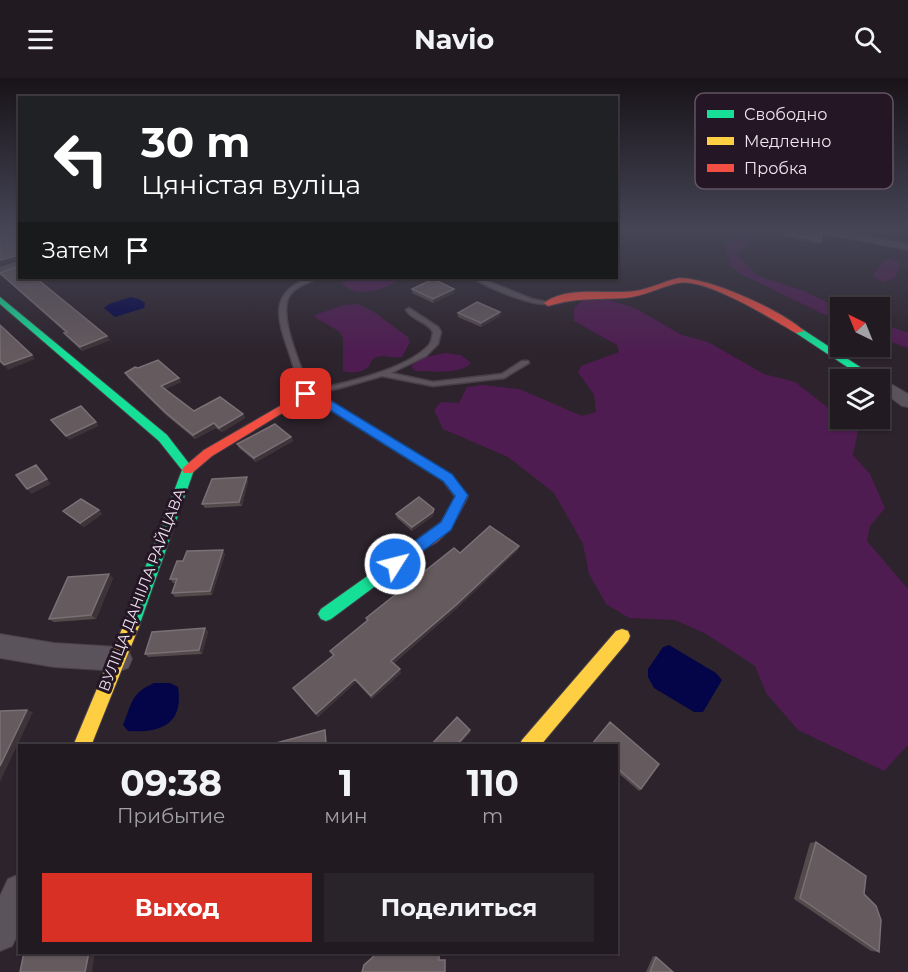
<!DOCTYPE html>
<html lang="ru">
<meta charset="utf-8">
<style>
body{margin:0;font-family:Montserrat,sans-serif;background:#29232a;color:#f1f3f6;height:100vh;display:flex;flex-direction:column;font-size:22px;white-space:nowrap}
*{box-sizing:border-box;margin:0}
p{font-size:20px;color:#a2a1a5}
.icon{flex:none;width:33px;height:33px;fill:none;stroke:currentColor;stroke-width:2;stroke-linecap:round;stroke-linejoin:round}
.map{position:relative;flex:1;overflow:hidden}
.sheet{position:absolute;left:18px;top:666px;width:600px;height:210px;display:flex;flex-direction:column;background:#211a21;border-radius:0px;box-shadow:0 2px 4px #0004,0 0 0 2px #3e383f}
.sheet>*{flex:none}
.top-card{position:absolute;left:18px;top:18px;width:600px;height:183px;border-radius:0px;box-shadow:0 2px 4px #0004,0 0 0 2px #3e383f;background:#202124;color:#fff;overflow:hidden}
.needle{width:39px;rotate:317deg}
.controls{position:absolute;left:830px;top:219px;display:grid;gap:12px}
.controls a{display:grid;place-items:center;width:60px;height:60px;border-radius:0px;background:#211a21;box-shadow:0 2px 4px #0004,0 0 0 2px #3e383f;font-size:30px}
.pin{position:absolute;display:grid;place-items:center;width:51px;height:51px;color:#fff;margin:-26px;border-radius:12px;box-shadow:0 3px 9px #0006}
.me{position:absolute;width:66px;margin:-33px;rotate:54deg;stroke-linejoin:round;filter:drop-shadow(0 0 4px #0008)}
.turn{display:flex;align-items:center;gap:21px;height:126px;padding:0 24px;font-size:27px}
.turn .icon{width:78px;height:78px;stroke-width:2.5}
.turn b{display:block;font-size:42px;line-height:51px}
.then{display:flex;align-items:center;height:57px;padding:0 24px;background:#0003;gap:12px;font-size:22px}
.eta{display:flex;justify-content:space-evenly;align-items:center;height:102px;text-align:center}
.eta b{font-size:36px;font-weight:700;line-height:42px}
.primary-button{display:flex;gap:12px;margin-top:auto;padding:12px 24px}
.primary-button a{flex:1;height:69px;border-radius:0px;background:#d93025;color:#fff;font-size:24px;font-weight:700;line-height:69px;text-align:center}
.primary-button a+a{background:#29232a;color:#f1f3f6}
header{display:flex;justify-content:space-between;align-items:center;height:78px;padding:0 24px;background:#211a21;font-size:27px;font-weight:700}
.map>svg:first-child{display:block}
</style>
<header><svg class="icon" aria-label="menu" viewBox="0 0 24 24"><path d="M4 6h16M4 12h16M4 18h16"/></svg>Navio<svg class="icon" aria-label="search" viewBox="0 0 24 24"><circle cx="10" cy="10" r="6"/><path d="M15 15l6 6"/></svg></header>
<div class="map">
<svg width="908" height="894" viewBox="0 0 908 894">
<rect width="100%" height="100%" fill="#2c232c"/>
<path fill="#4f1c51" d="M754,151H762L737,177L758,198L804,213L840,231V244L739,195L730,187L725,168Z
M890,180L900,185L895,200L883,204L873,198L883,183Z
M343,200H400C387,211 357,222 343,206Z
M602,220L635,230L682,257L708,264L764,296L795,304L858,353L853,377L870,396L885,430L870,448L867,463L908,511V667L884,693L798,652L766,615L755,588L706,556L675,542L629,540L606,526L589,496L583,466L554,415L508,379L443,351L434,332L441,324L459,325L467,309L483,307L519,311L582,338L596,334L594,317L578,294L581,288L619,274L617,267L574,243V230L584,221Z
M358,226L374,234L408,259L410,264L402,279C393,281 385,276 377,279C370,281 372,286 367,290C361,295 350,295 343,293V261L340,254L316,240L315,237L344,227Z
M879,244L908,255V270L879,260Z
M445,275L461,277L471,285C460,297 430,293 415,293L411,288L421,280Z"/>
<path fill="#040549" d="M131,219L139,221L145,225L144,230L115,239L104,230L109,226Z
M669,567L716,595L722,602L703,634H694L654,610L648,599V591L663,569Z
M154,605H170L178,609C184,647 160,655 128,653L123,647C132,625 131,615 154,605Z"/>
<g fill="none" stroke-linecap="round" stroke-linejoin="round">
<g stroke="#484048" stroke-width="3">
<path id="lane" d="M310,200H318C309,205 297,207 290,217C276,237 303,290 309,313C341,306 407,292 429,267C432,263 432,259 433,254C427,243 413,243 406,232L409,230L438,249L441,254L438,266L426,278L391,295L433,304L502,296L522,283H528L529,285L504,300L433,308L382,298L340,310L303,318C298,305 294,290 290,277C278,243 267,214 310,200Z
M473,200H480L532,221L551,225C538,231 486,209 473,200Z"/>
</g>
<g stroke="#484048" stroke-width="2">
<path id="street" d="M810,151H832L908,166V172L815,154Z
M20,183V191L0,197V189Z
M879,299L908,316V329L902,328L879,311V302H873Z
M0,556L54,565L119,569L128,572L132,581L128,590L119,593L54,589L0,580Z
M20,796V852L12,868L0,873V818L8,801Z"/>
</g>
<g stroke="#484048" stroke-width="2">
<path id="fast" d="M0,219L167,357L194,392L138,551L132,553L126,551L124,546L182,392L159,363L0,226Z
M796,251H802L880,302L879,304V302H867L796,255Z
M424,458L429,460L431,464L429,468L331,541L326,543L321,541L318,536L321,531Z"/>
</g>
<g stroke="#484048" stroke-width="2">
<path id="slow" d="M132,539L138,541L140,546L91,668H73L124,546L126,541Z
M622,551L628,553L630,558L628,563L540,668H519L522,662L616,553Z"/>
</g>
<g stroke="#484048" stroke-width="2">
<path id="jam" d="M679,200C710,200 781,232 804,253L796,255C772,241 705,199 678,205C660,209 645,218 625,220C595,222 579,219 548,228L544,225C567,207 607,217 635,213C650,211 664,203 679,200Z
M306,313L330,323L451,397L468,418C461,433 441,475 419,468L417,464L419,460L441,444L455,419L443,403L322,327L307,320L212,378L192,395H184L182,392L184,389L204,372Z"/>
</g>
<use href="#lane" fill="#5b535b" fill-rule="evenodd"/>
<use href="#street" fill="#5b535b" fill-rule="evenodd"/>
<use href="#fast" fill="#16e098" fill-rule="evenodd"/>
<use href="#slow" fill="#ffcf43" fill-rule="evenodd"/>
<use href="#jam" fill="#f24e42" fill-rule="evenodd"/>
</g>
<path fill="#544a4c" d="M0,151H20V200H52L40,204L110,262L82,273L67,259L64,255H66L3,199L0,195L19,188V182L0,187Z
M785,155L821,163L819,166L783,158Z
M412,211L454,215L433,225L412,215Z
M458,235L500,238L481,249L458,239Z
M138,290L179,300L181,304L165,311L194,333L243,336L245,340L222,354L216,350L195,361L167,338L128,300L125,295Z
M291,359L293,363L256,384L239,370L237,366Z
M248,403L242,428L205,430L202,426Z
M434,431L433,438L412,453L397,440L396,436Z
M99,432L102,436L84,449L67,437L63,433Z
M518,472L456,531L394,585L401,595L372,621L356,604L318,639L296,613L333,578L330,573L367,543L366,540L460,475Z
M225,476L212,517L175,519L172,515L176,505H173L170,501L183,483Z
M113,500L96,541L54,544L49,541Z
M205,550L208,554L202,576L148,579L145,576Z
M610,644L641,711L639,713L616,693V668H591Z
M816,764L864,816L879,874L871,873L794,821L810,765Z
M653,878L656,879L673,894H646Z"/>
<path fill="#3d3338" d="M19,177L20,182L0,187V182Z
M36,200H52L39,204Z
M454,211V215L433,225V221Z
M500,234V238L481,249V245Z
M107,258L110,262L82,273L80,269Z
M32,277L35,281L8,292L4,287Z
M179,300L181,304L163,312L161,308Z
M243,336L245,340L222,354L219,350Z
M96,344L99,348L69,362L66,358Z
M214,345L216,350L195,361L193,357Z
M291,359L293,363L256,384L254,380Z
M36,387L51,406L31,416L27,411Z
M247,399L248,403L242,428L239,424Z
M434,431L433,438L412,453V449Z
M99,432L102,436L84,449L80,445Z
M519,468L518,472L456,531L392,586L391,583Z
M223,472L225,476L212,517L210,513Z
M109,496L113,500L96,541L91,537Z
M205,550L208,554L202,576L199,572Z
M400,591L401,595L372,621L371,618Z
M355,601L356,604L318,639L316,636Z
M27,632L33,634L0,704V688Z
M325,652L326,655L328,668H326Z
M470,652V655L458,668H456Z
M89,874H95L92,894H85Z"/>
<path fill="#655a5e" stroke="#7a7075" stroke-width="1.5" d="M0,151H20V200H38H36L107,258L80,269L64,255L67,254L0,195L19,188V177L0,182Z
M787,151H817L823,154L821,163L785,155Z
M433,201L454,211L433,221L412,211Z
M477,224L500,234L481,245L458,235Z
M0,247L32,277L4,287L0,283Z
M158,282L179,300L161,308L194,333L220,319L243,336L219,350L214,345L193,357L165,334L125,295L135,289L138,290Z
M81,328L96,344L66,358L51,342Z
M275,346L291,359L254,380L237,366Z
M36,387L47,401L27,411L16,397Z
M247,399L239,424L202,426L212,401Z
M419,419L434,431L433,434L412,449L396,436Z
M81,421L99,432L80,445L63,433Z
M490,448L519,468L456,527L391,583L400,591L371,618L355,601L316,636L293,610L334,577L330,573L368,542L366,540L454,470L460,475Z
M223,472L210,513L172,515L177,501H170L177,483H183L187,473Z
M109,496L91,537L49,541L68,499Z
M205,550L199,572L145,576L152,554Z
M27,632L0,688V633Z
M457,639L470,652L456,668H430Z
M610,644L659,686L641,711L616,689V668H593L592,666Z
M325,652L326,668H265Z
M816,764L866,798L864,816L876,828L881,842L879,874L800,820Z
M24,874H89L85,894H20Z
M373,874H439V882H445V894H362L364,887L373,879Z
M656,879L673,894H650Z"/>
<linearGradient id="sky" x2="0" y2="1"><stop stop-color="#181318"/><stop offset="0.55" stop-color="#454556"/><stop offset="1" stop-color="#454556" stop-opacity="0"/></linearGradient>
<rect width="908" height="276" fill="url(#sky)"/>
<path fill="#1a73e8" stroke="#114b97" stroke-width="1.5" d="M306,313L330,322L452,396L468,417L451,452L400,490H390L387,486L390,481L441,444L455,418L443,403L322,327L303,319L301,316Z"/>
<g text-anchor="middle" stroke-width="6" stroke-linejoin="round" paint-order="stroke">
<g font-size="15" fill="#f0e4f0" stroke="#251626">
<text transform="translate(142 512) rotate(-69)" y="5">ВУЛІЦА ДАНІІЛА РАЙЦАВА</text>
</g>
</g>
<rect x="695" y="15" width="198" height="96" rx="9" fill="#251626" stroke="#625463" stroke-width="1.5"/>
<rect x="707" y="32" width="27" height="8" fill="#16e098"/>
<rect x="707" y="59" width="27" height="8" fill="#ffcf43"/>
<rect x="707" y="86" width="27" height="8" fill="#f24e42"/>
<g font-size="16" fill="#f0e4f0">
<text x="744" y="42">Свободно</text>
<text x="744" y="69">Медленно</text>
<text x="744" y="96">Пробка</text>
</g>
</svg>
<div class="controls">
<a><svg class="needle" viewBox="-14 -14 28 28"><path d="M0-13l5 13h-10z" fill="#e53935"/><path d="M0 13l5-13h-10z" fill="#a2a1a5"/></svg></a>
<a><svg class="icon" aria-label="layers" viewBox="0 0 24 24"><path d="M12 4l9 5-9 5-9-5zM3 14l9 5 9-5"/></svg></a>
</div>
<div class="pin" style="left:306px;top:316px;background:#d93025"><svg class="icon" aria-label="arrive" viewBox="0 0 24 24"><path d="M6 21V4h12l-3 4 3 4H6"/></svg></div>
<svg class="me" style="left:395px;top:486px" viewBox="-20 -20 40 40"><circle r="17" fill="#1a73e8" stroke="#fff" stroke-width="3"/><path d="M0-11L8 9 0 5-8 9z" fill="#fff"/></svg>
<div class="top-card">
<div class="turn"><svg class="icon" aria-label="left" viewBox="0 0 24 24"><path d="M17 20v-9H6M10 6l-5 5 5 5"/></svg><div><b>30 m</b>Цяністая вуліца</div></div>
<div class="then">Затем<svg class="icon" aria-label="arrive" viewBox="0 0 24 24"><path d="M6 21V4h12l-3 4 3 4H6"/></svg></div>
</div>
<section class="sheet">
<div class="eta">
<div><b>09:38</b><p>Прибытие</p></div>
<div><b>1</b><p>мин</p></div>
<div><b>110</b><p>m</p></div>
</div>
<div class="primary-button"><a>Выход</a><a>Поделиться</a></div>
</section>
</div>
